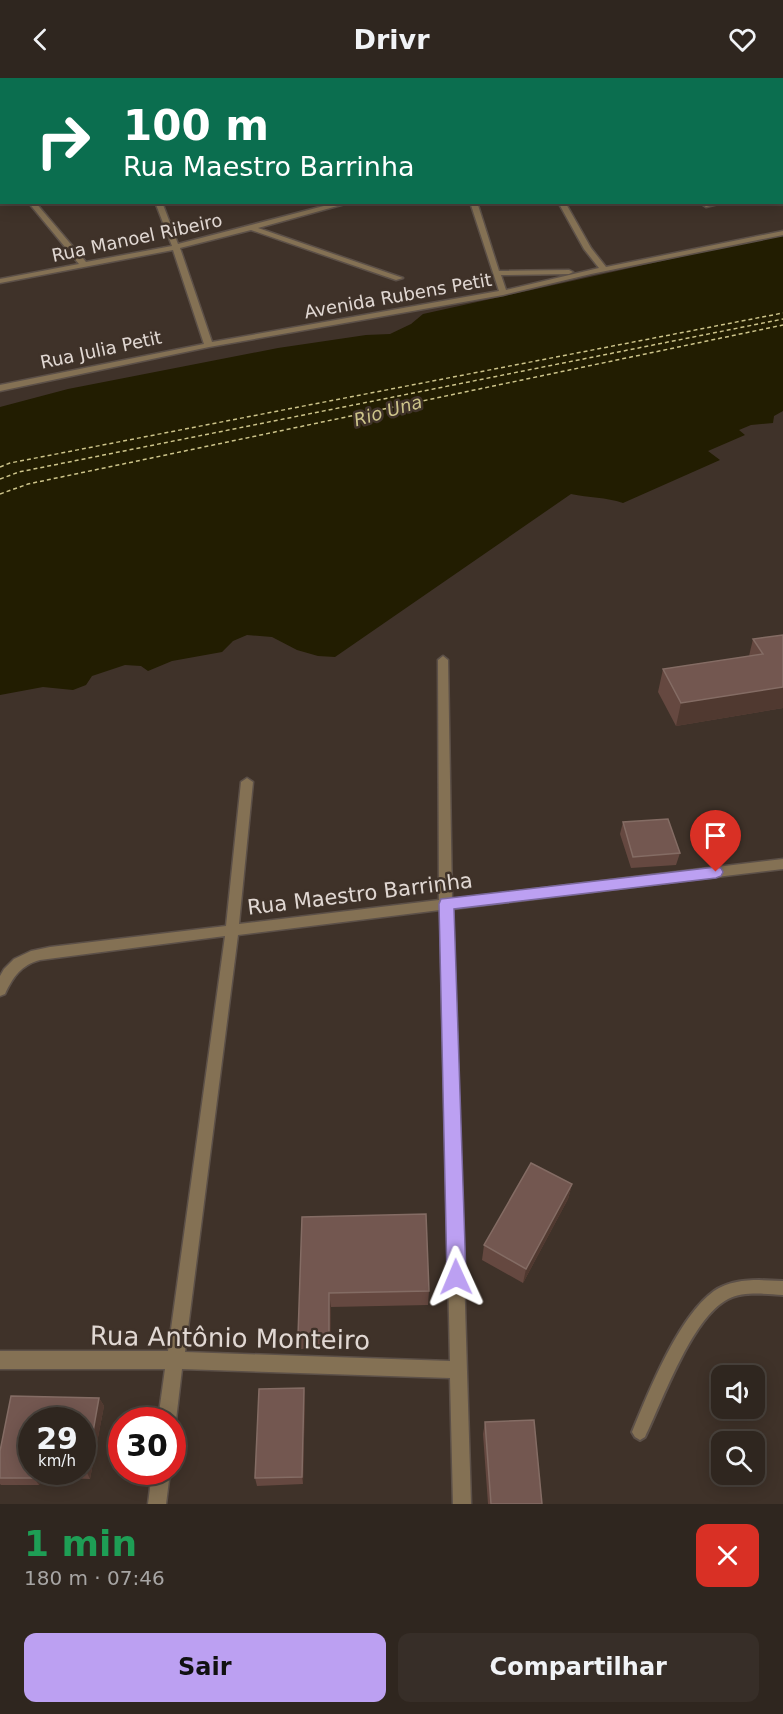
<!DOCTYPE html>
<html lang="pt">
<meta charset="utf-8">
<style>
body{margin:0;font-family:"DejaVu Sans",sans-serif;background:#372e28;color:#f1f3f6;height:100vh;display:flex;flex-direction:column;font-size:22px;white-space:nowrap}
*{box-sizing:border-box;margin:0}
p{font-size:20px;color:#a7a5a4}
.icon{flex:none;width:33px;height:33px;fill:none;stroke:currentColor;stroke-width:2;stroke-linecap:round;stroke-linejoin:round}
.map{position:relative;height:1426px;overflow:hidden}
.side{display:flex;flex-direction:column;background:#2f261f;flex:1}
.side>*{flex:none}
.top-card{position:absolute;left:0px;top:0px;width:783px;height:126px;box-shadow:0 3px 15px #0003,0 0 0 2px #4a433d;background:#0b6e4f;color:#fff;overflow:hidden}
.controls{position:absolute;left:711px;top:1287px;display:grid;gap:12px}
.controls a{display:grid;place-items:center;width:54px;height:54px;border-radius:12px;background:#2f261f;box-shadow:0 3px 15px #0003,0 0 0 2px #4a433d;font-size:30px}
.speed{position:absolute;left:18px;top:1329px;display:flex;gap:12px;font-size:30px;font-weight:700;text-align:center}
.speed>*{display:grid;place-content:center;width:78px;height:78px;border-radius:50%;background:#2f261f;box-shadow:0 3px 15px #0003,0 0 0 2px #4a433d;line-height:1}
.speed small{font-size:15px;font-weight:400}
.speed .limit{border:9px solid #d22;background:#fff;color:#111}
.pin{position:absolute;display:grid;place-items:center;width:51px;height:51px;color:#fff;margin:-62px -26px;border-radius:50% 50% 50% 0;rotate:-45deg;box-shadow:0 0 6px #0007}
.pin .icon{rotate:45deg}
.me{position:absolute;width:66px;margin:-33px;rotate:359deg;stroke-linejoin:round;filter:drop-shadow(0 0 4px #0008)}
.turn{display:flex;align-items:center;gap:21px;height:126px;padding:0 24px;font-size:27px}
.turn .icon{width:78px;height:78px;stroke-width:2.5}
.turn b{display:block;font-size:42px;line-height:51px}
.round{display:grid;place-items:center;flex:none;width:63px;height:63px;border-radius:12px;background:#372e28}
.overview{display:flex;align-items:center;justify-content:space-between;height:102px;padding:0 24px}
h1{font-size:36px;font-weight:700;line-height:45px;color:#1e9e55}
.action{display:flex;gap:12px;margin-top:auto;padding:12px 24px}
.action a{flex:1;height:69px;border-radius:12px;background:#bca0f2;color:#111;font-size:24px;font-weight:700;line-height:69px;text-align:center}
.action a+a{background:#372e28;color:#f1f3f6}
header{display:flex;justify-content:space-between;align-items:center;height:78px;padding:0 24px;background:#2f261f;font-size:27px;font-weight:700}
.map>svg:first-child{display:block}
</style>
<header><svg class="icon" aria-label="back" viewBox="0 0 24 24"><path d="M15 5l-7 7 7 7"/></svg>Drivr<svg class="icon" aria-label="heart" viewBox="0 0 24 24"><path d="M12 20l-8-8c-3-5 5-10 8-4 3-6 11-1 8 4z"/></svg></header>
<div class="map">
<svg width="783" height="1426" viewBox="0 0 783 1426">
<rect width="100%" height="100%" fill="#3f3229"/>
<path fill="#221d01" d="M783,158V333L774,338L773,345L751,347L739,352L745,357L708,373L720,382L623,425C606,419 589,420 571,416L335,579L318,578L297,572L272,559L247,557L233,563L222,574L172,583L148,593L141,588L125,587L92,598L86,607L73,612L43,609L0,617V329L68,311L278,270L366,257L390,256L411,246L423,236L716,171Z"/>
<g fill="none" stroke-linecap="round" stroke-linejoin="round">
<path stroke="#cdc48a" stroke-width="1.5" stroke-dasharray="4 3" stroke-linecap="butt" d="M0,389L10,385L783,235
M0,401L19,394L783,241
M0,416L28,406L783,247"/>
<g stroke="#5c5048" stroke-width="4">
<path id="lane" d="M759,1202L783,1203V1217C766,1216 744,1213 728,1221C692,1239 662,1324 645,1359L640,1362L635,1359L632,1354C649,1313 678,1239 714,1213C727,1204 744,1202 759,1202Z"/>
</g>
<g stroke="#5c5048" stroke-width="3">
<path id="street" d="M253,0H269L248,2Z
M402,0H408L409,2H403Z
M614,0H621L623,2H615Z
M0,2L2,3V8L0,7Z
M782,2H783V6H782Z
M0,24H2V28H0Z
M782,79H783V83H782Z
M782,102H783V107H782Z
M782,114H783V118H782Z
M28,124H35L86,184L172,168L155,124H162L178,166L339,124H352L258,150L403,200L396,202L251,152L180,170L212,264L499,213L470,124H477L499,193L569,192L573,194L569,196L501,197L506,212L599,190L584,171L558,124H565L591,170L606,189L783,153V157L591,196L503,217L209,269L0,313V307L204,266L173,172L0,205V201L79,186Z
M709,124H726L706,129L703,127Z
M443,578L448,582L452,821L783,781V791L453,831L471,1426H453L450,1300L182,1291L176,1342L172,1349V1342H158L165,1291H0V1273H168L225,858L40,882C21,887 13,899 5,916L0,918V898L4,891L14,881L31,873L50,869L226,848L241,704L247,700L253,704L239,846L439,822L438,582ZM440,832L450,1283L185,1274L238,857Z
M152,1394H170L166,1426H148Z"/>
</g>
<use href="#lane" fill="#847154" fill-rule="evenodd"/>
<use href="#street" fill="#847154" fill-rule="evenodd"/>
</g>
<path fill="#654840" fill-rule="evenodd" d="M783,557V630L676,648L658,614L663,591L749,578L753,561Z
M623,744L680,775L676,787L631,790L620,756Z
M572,1106L568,1121L523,1205L482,1182L484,1167Z
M302,1139L429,1213L428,1227L331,1229L330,1270L300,1271L298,1258Z
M304,1310L305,1319L303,1406L257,1408L255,1400Z
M11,1318L99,1320L104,1328L90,1401L41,1399L39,1407H1L0,1406V1373ZM32,1342H82V1394H32Z
M485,1344L542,1426H488L483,1356Z"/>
<path fill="#503930" d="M783,609V630L676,648L681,625Z
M572,1106L568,1121L523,1205L526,1191Z
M329,1215L331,1229L330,1270L329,1257Z
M304,1310L305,1319L303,1406L302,1399Z
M99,1320L104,1328L90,1401L86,1393Z
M35,1394H37L41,1399L39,1407L34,1400Z"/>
<path fill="#735750" stroke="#846c64" stroke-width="1.5" d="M783,557V609L681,625L663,591L763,576L753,561Z
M668,741L680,775L633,779L623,744Z
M531,1085L572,1106L526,1191L484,1167Z
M426,1136L429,1213L329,1215V1257L298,1258L302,1139Z
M304,1310L302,1399L255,1400L259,1311Z
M11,1318L99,1320L86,1393H82V1342H32V1394H35L34,1400H0V1373Z
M534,1342L542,1426H491L485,1344Z"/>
<path fill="#bca0f2" stroke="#7a689d" stroke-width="1.5" d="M716,789L721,790L723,794L721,798L716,800L454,831L466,1199L463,1205L456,1208L450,1205L447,1199L439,826L441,821Z"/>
<g text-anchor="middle" stroke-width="5" stroke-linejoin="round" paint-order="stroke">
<g font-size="18" fill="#e1d8d3" stroke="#3f3229">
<text transform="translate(137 160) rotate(-12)" y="6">Rua Manoel Ribeiro</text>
<text transform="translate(398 218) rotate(-10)" y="6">Avenida Rubens Petit</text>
<text transform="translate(101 272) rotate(-12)" y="6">Rua Julia Petit</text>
</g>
<g font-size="18" font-style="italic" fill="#cdc48a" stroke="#3f3229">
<text transform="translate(388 333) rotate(-16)" y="6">Rio Una</text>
</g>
<g font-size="21" fill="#e1d8d3" stroke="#3f3229">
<text transform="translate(360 816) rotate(-7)" y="7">Rua Maestro Barrinha</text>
</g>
<g font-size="26" fill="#e1d8d3" stroke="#3f3229">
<text transform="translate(230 1260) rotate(1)" y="9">Rua Antônio Monteiro</text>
</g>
</g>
</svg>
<div class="controls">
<a><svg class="icon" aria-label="sound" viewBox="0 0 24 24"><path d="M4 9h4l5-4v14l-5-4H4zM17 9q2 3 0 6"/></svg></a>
<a><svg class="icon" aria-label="search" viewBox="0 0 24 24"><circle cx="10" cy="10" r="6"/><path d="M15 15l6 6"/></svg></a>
</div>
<div class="speed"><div>29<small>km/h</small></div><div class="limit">30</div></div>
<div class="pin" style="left:716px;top:794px;background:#d93025"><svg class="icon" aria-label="arrive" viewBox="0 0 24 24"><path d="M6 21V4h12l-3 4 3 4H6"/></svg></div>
<svg class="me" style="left:456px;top:1199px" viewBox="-20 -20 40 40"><path d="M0-17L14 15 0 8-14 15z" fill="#bca0f2" stroke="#fff" stroke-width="4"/></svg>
<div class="top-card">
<div class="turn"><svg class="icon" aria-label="right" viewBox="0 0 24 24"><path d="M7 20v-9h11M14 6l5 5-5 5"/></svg><div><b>100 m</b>Rua Maestro Barrinha</div></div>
</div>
</div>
<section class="side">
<div class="overview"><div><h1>1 min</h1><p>180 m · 07:46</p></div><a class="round" style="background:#d93025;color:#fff"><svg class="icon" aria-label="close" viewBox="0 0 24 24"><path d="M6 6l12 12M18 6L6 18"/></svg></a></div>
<div class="action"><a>Sair</a><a>Compartilhar</a></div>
</section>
